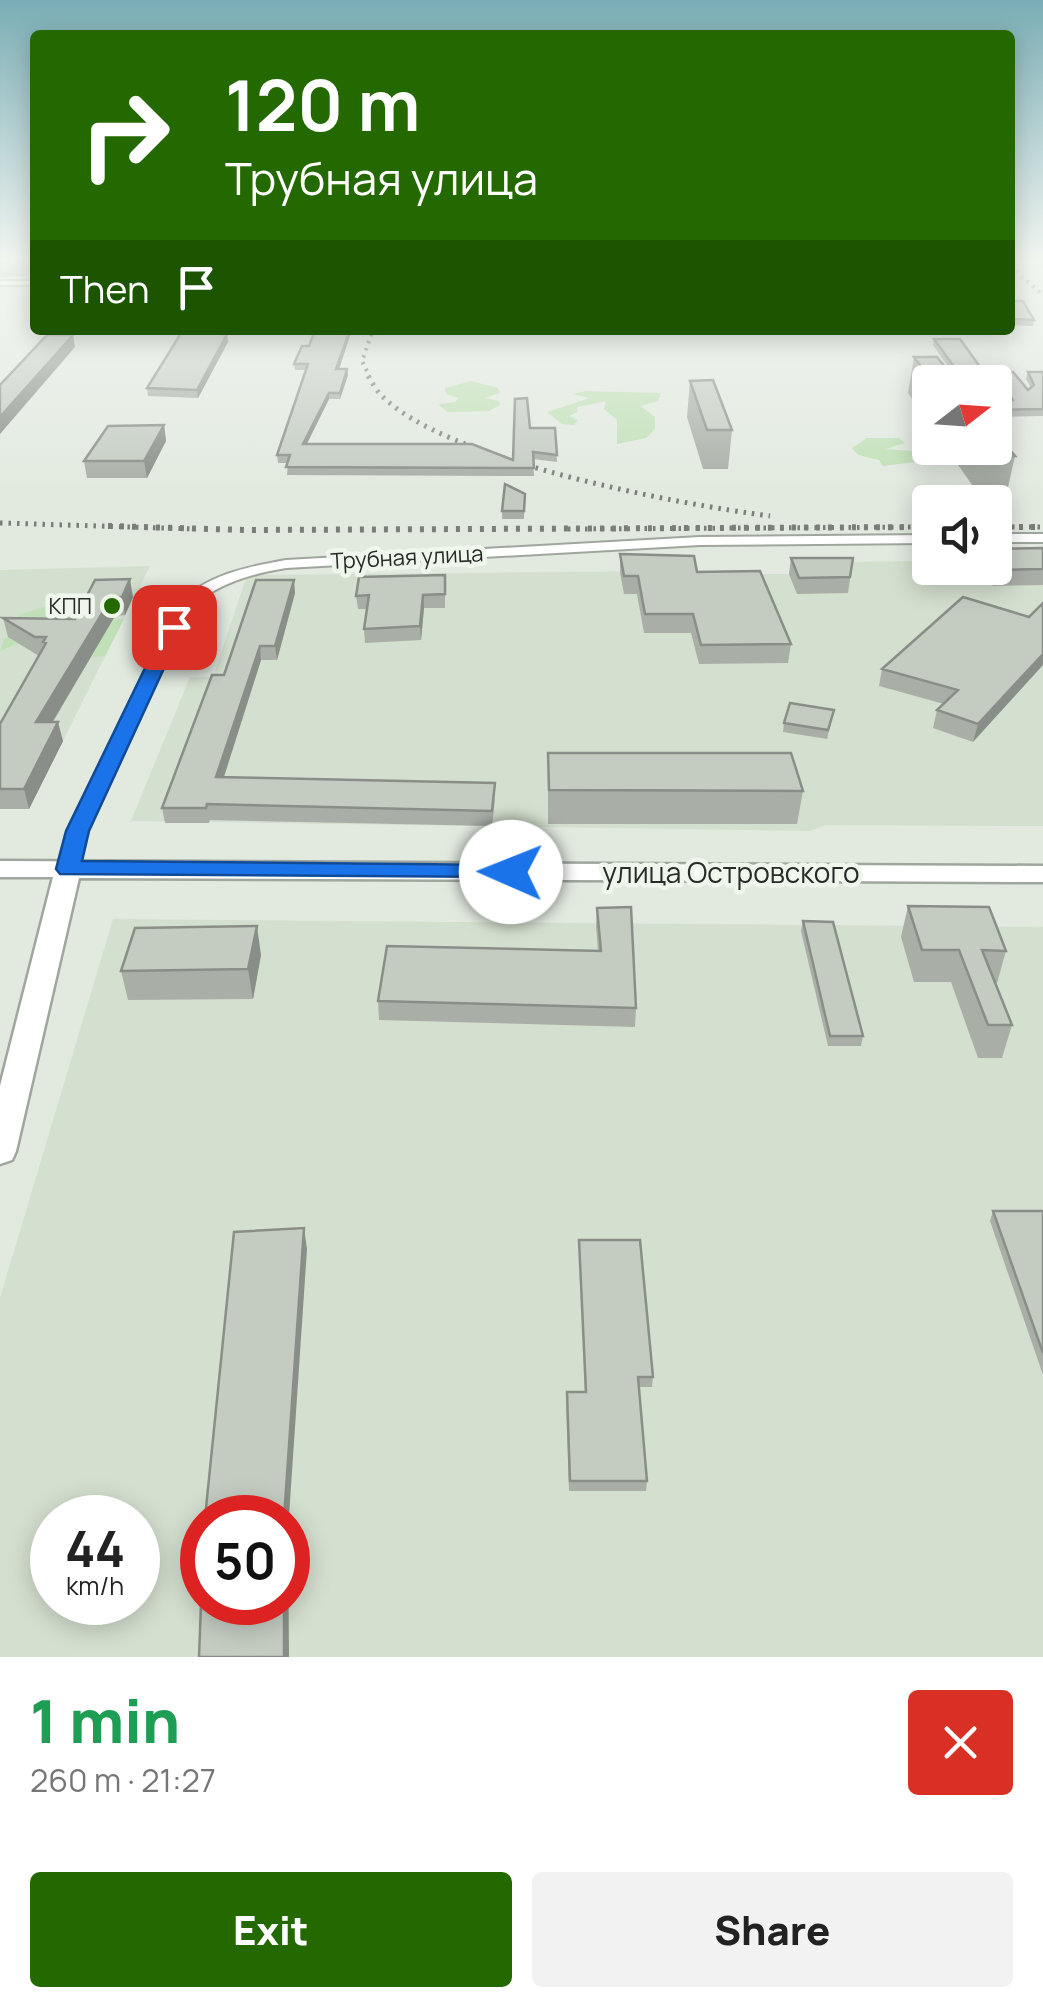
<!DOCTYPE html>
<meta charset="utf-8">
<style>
body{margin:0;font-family:Manrope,sans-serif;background:#f2f2f2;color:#222;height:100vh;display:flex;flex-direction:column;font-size:38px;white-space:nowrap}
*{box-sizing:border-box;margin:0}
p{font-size:32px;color:#767676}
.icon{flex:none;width:55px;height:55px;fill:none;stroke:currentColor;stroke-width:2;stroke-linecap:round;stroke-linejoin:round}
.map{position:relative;height:1657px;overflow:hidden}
.drawer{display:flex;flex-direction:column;background:#fff;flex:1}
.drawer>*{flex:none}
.top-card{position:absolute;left:30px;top:30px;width:985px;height:305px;border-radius:10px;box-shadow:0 5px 25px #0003;background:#246900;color:#fff;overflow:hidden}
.needle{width:65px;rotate:73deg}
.fabs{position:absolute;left:912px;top:365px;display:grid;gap:20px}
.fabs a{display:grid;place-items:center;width:100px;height:100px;border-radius:10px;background:#fff;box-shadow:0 5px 25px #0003;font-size:50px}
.speed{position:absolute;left:30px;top:1495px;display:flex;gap:20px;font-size:50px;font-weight:700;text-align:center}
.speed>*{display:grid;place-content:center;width:130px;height:130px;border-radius:50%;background:#fff;box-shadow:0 5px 25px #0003;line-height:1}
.speed small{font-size:25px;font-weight:400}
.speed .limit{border:15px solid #d22;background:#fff;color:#111}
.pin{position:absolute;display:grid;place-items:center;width:85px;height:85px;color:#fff;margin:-42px;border-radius:20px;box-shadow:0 5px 15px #0006}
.me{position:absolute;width:110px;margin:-55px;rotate:271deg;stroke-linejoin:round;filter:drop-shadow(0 0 8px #0008)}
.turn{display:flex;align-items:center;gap:35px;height:210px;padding:0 30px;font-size:45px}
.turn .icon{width:130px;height:130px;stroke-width:2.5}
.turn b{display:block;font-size:70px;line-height:85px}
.then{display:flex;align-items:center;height:95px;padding:0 30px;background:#0003;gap:20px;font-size:38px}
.round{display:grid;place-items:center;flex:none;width:105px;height:105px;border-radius:10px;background:#f2f2f2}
.head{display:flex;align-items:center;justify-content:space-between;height:170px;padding:0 30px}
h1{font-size:60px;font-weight:800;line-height:75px;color:#1e9e55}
.cta{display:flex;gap:20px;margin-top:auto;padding:20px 30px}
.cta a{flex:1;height:115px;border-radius:10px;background:#246900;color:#fff;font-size:40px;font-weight:800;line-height:115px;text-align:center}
.cta a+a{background:#f2f2f2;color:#222}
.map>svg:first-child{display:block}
</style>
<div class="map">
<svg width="1043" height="1657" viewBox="0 0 1043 1657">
<rect width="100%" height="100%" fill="#e2eae0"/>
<path fill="#d3dfcf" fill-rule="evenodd" d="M924,561L930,563V568L1043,563V826L826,825L810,831L131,821L190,677H213L247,575L751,570L754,574H850L846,562Z
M150,566L29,809H0V570Z
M113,919L1043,927V1657H0V1298ZM52,1518H138V1602H52ZM202,1518H288V1602H202Z"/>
<path fill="#c1e0b7" d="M471,381L498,388L500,393L485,398L499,401L500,405L489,411L447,412L438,404L455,402L459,398L446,394L445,388Z
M586,391L661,393L658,401L641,406L655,417V429L646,438L617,444V420L604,409L606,401L577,407L578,412L569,416L578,420L574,425L562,424L547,412L590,398L572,394Z
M867,438H899L905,443L886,449L912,451L930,460L883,466L879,460L858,455L852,448Z
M47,606H87L93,623L124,619L105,656L92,657L101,638L34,637L0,651L4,639L17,633L6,632L19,615Z"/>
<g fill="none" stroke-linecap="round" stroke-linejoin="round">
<g stroke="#9fa69d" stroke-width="4">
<path id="street" d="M0,281H35V285H0Z
M995,534H1043V542H995Z
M930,535V543L700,545L286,568C250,574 220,583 191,606L87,831L77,869L68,875L59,869L69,831L178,604C207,575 246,567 286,560L700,537Z"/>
</g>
<g stroke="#9fa69d" stroke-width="5">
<path id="secondary" d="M0,861L1043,866V882L79,878L16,1151L12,1160L0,1164V1086L53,877H0Z"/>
</g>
<use href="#street" fill="#fff" fill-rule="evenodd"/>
<use href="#secondary" fill="#fff" fill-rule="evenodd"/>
<path stroke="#797e78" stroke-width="4" stroke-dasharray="2.5 5" stroke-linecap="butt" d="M1035,258L1043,265
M1010,266L1043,295
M370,378L362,361L373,330"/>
<path stroke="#797e78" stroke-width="5" stroke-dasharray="2.5 6" stroke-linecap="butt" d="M368,376C372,382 376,390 381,395C444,461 678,504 770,516
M0,523L196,529
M995,527H1043
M568,529L930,527"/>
<path stroke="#797e78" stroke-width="6" stroke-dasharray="4 8" stroke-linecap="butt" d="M108,526L245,530L930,527
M995,527H1043"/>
</g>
<path fill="#a9afa7" d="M0,258H35V276L0,277Z
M1010,301L1034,320L1033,326L1010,325Z
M141,330H170L167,334H142Z
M183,330H226L228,342L198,398L148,396L147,388Z
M315,330H352L339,369H347L348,375L340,399H329L307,444L513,460L530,428H555L557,462L533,459L534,476L287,475L288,463H278L277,455L306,370H295L294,364L309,346Z
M934,339L987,376L988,372L1028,390L1031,388L1026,379L1028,372H1043V416L996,417L997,410L1008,403L995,388V382H959L933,345Z
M914,357L957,382H930V424L908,393Z
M690,381L732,430L728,469H703L687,417Z
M164,425L166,441L147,478H87L84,461Z
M946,448H995L1015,456L1006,496H980Z
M525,494L524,519H502V511Z
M1043,548V585L993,586L982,568H995Z
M620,554L697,572L791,644L788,663L699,664L691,633H644L637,594H624L620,572Z
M791,558H853L848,593L797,594L789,574Z
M445,575V608H424L421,640L365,643L364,629L367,609H358L356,596Z
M95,580L133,597L125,615L115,616L53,722L63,741L29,809H0V724L39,656L8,637L3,618L75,619Z
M295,593L277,660H261L224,777L495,799L492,826L210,820L209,823H165L162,808L224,675Z
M1029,617L973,742L933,728L937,710L944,704L879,686L882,669Z
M834,710L827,739L783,732L784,723Z
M548,753L803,791L797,824H548Z
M908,906L1006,951L997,983H995L1012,1025L1002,1058H978L951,982H914L901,937Z
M597,908L636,1008L635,1027L379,1020L378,1001L598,951L596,926Z
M803,921L863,1036L861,1046H828L801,931Z
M261,955L253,999L128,1000L121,971Z
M993,1211H1043V1375L990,1221Z
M579,1240L653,1377L652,1387H639L647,1481L646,1491H569L566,1402L585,1392Z"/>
<path fill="#898f88" d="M224,330H226L228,342L198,398L197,390Z
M350,330H352L337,375L336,369Z
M73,335L75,347L0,434V417Z
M347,369L348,375L340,399V393Z
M329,393V399L303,451V444Z
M164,425L166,441L147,478L144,461Z
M130,579L133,597L125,615L122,597Z
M294,580L295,593L277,660L275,646Z
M423,595L424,608L421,640L420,626Z
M112,597L115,616L41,741L36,722Z
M260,646L261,660L219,792L216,777Z
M1043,654V665L973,742L978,724Z
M58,722L63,741L29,809L24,789Z
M257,926L261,955L253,999L248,969Z
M304,1228L307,1249L288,1531L289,1657H284V1602H288V1518H284Z"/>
<path fill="#c4ccc2" stroke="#898f88" stroke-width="2.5" d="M0,258H35V262L0,264Z
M1010,301H1023L1034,320L1010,319Z
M183,330H224L222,334H227L197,390L147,388Z
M315,330H350L336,369H347L340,393H329L303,444H472L513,460L515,399L527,398L530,428H555L557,455L533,452L534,468L286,467L290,455H277L308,364H294L302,346H309Z
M47,335H73L0,417V385Z
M934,339H960L991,382H965Z
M914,357H937L957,382H933Z
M988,372H1013L1028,390L1034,385L1028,372H1043V409L997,410L1013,400Z
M713,380L732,430H707L690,381Z
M164,425L144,461H84L108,426Z
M995,431L1015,456H989L983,448H995Z
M505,484L525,494L524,511H502Z
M1043,548V569L997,570L995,567V549Z
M620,554L694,556L697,572L760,571L791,644L701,645L693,614H645L638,576H624Z
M791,558H853L850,577L799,578Z
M445,575V594L423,595L420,626L364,629L369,595L356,596L359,577Z
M130,579L122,597H112L36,722H58L24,789H0V724L46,643L43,642L46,637H35L3,618L75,619L95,580Z
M256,580H294L275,646H260L216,777L495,783L492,811L207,804L206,808H162L212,675H224Z
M963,597L1029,617L1043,603V654L978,724L937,710L958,690L882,669Z
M790,703L834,710L828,730L784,723Z
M548,753H791L803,791L549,790Z
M908,906L989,907L1006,951L982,950L1012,1025H988L959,950H922Z
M631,907L636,1008L378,1001L387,946L601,951L597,908Z
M803,921L833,922L863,1036H830Z
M257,926L248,969L121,971L135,928Z
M993,1211H1043V1353Z
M304,1228L284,1518H205L234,1232Z
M579,1240H640L653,1377H638L647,1481H570L567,1392H586Z
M202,1578V1602H284V1657H199Z"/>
<linearGradient id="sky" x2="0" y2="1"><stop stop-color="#7aadb5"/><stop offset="0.53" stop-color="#f2f6f1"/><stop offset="1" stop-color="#f2f6f1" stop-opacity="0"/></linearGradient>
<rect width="1043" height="490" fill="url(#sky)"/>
<path fill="#1a73e8" stroke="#114b97" stroke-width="2.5" d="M174,622L183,627L89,831L82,861L511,865L519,867L523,872L519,877L60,874L56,869L66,831L165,627Z"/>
<circle fill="#246900" stroke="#eff7ed" stroke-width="4" cx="112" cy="606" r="10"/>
<g text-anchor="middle" stroke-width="9" stroke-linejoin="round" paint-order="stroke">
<g font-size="22" fill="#282b27" stroke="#eff7ed">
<text transform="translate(407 557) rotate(-3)" y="8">Трубная улица</text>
</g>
<g font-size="22" fill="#282b27" stroke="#eff7ed" text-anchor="end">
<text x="92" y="614">КПП</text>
</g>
<g font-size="28" fill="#282b27" stroke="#eff7ed">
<text x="731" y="883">улица Островского</text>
</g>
</g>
</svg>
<div class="fabs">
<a><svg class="needle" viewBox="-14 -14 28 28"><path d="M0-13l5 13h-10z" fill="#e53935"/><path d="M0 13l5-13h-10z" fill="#767676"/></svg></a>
<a><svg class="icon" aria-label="sound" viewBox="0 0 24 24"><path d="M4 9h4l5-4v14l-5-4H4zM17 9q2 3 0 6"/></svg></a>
</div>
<div class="speed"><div>44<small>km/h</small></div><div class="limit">50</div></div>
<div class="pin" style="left:174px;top:627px;background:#d93025"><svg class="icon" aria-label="arrive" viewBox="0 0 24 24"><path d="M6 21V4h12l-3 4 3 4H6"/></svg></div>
<svg class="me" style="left:511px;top:872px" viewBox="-20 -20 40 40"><circle r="19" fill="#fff"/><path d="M0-13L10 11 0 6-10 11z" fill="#1a73e8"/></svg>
<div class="top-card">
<div class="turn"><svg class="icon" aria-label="right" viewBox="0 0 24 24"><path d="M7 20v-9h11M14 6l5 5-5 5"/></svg><div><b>120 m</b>Трубная улица</div></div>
<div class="then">Then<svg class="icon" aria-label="arrive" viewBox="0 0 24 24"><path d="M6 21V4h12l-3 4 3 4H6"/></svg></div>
</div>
</div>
<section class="drawer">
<div class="head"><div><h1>1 min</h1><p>260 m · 21:27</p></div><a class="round" style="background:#d93025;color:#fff"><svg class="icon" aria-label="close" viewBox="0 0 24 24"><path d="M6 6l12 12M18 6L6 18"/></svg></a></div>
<div class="cta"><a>Exit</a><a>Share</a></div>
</section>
